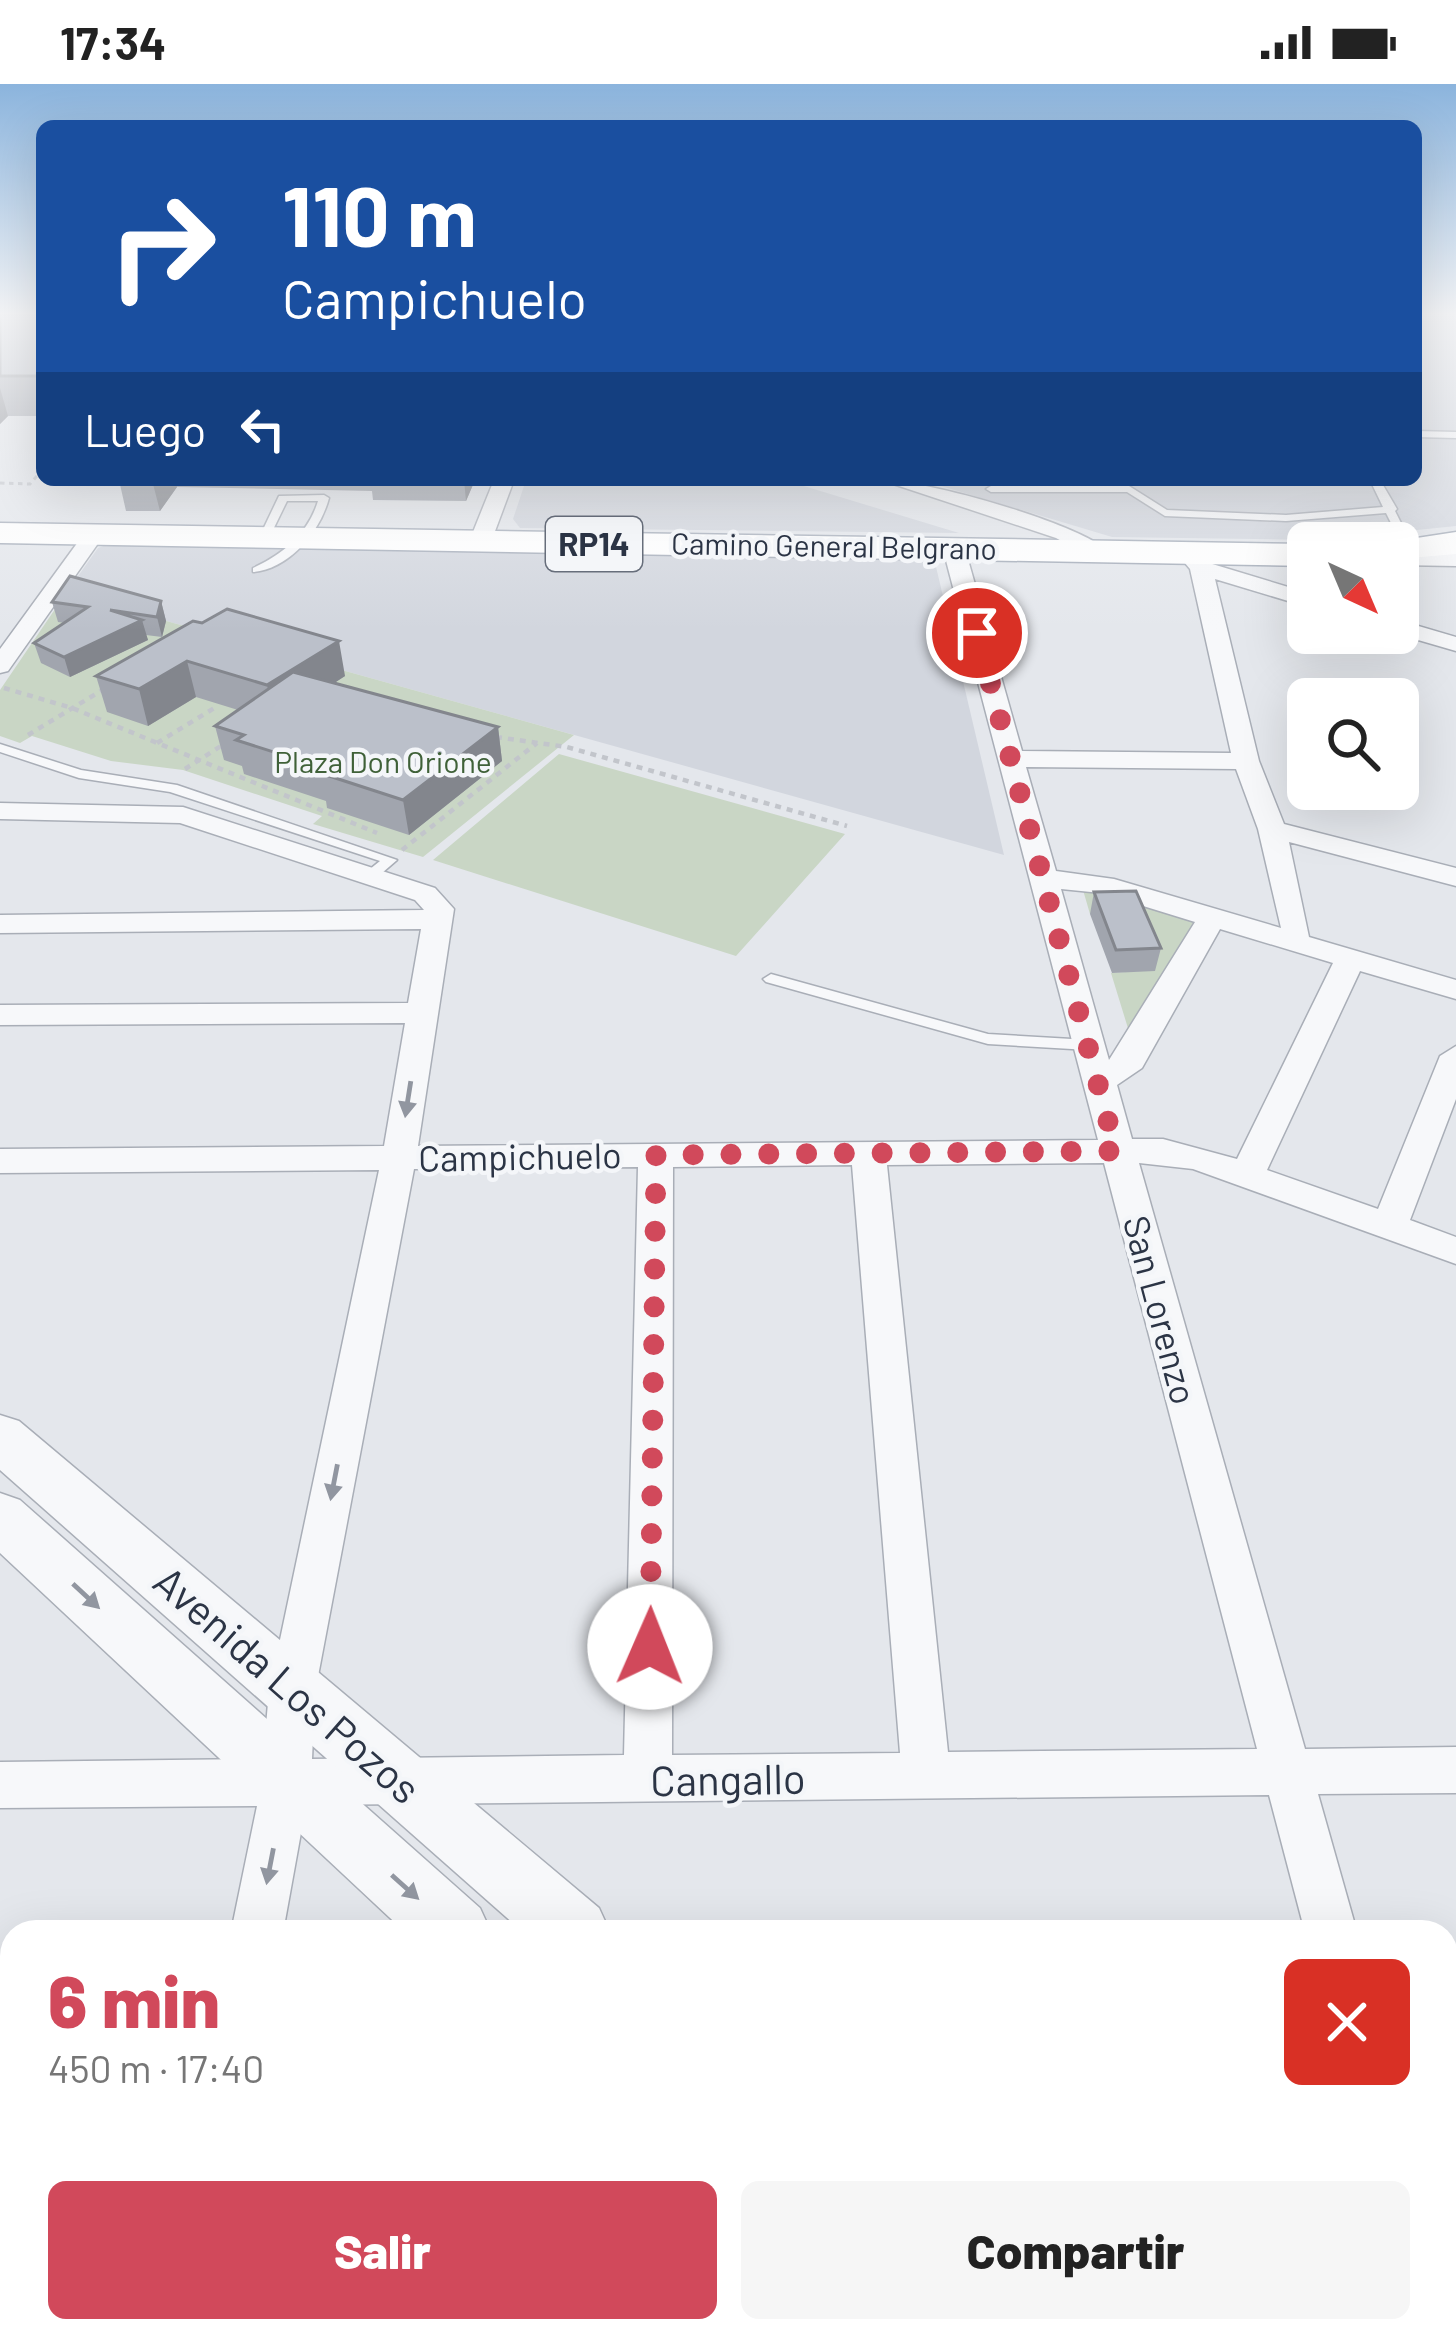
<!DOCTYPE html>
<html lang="es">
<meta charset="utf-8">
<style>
body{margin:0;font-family:Barlow,sans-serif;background:#f6f6f6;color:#222;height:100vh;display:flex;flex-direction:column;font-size:45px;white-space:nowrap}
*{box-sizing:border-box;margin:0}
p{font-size:39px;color:#767676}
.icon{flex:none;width:66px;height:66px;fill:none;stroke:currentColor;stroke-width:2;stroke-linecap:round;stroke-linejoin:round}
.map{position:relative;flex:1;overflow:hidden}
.side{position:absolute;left:0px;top:1836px;width:1458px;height:423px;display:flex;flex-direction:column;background:#fff;border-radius:36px 36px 0 0;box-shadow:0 12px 48px #0002}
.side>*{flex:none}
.guide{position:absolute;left:36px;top:36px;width:1386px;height:366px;border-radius:18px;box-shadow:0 12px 48px #0002;background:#1a4fa0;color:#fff;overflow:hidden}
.needle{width:78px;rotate:136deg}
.tools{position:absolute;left:1287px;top:438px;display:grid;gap:24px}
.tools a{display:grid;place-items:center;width:132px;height:132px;border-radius:18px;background:#fff;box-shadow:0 12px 48px #0002;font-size:60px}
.pin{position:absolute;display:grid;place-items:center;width:102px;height:102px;color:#fff;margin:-51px;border:6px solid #fff;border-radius:50%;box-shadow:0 3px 12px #0007}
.me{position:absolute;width:132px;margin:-66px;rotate:1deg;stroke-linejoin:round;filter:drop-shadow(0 0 9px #0008)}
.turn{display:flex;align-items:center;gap:42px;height:252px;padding:0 48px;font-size:54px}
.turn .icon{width:156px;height:156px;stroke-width:2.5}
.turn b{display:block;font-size:84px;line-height:102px}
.then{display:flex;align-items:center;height:114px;padding:0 48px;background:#0003;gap:24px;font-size:45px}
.round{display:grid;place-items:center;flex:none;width:126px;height:126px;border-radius:18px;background:#f6f6f6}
.summary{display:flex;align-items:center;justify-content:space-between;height:204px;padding:0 48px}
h1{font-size:72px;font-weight:800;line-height:90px;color:#d1495b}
.cta{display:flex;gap:24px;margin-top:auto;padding:24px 48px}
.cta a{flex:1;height:138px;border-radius:18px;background:#d1495b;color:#fff;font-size:48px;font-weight:800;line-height:138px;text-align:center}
.cta a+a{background:#f6f6f6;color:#222}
.status{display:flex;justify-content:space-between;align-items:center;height:84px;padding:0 60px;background:#fff;direction:ltr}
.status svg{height:33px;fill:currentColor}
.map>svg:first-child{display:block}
</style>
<div class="status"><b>17:34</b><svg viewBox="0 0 49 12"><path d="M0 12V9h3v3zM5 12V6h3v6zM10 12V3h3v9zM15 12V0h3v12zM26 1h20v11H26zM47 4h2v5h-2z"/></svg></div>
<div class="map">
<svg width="1456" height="2258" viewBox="0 0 1456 2258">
<rect width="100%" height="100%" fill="#e4e7ec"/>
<path fill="#d2d6de" d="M1416,230H1456V442L1319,456L1112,453L921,396H1416Z
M526,396H784L959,449L520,444L513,435Z
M111,459L933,470L1004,771L66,509L98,464Z"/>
<path fill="#c9d6c5" d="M66,509L574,651L423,773L313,740L322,732L183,686L111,677L32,652L20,659L0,652V606Z
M559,670L845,750L736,872L433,776Z
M1083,806H1102L1201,835L1131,954L1111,889L1155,886L1132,829L1090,830Z"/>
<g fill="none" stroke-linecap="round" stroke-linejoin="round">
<g stroke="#a9aeb7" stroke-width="3">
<path id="service" d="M1416,347L1456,348V354L1416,353Z
M1370,396H1380L1397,425L1395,427L1413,463L1412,465H1404L1386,429L1286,437L1165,432L1127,408H991L986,405L991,402H1129L1167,426L1286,431L1383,423Z
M279,412L324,411L329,414C320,448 289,485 253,488V484C283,470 308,450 318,417H287L269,454L260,456L259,454Z
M0,660L81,686L177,701L397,776L375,795H365V789L380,777L170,708L79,694L0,668Z
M771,890L988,950L1089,956L1097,961L1089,966L988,960L766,898L763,895Z"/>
</g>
<g stroke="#a9aeb7" stroke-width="3">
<path id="minor" d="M494,396H514L491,458L473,462L469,458Z
M881,396C925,396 1076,438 1108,467L1089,472L1056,454Z
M86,447L104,451L8,587L0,589V565Z
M954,459L965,465L1022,667L1231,669L1190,485L1179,472L1198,467L1209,479L1308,509V523L1215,495L1259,677L1284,740L1456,784V802L1289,758L1309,853L1456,896V915L1360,887L1267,1086L1378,1125L1440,972L1456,962V1015L1410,1136L1456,1153V1180L1193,1085L1139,1079L1305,1665L1456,1663V1709L1318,1710L1357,1848H1305L1269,1711L306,1721L283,1848H231L257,1722L0,1724V1678L263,1675L269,1608L379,1086L0,1089V1065L384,1062L405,939L0,941V921L408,919L421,845L0,849V831L424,826L415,816L180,739L0,735V719L183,723L435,804L454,825L418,1062L1098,1056L943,465ZM1026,683L1236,685L1258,745L1281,844L1114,795L1056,787ZM1061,805L1101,809L1195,838L1109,976ZM1220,845L1333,879L1237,1075L1163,1055H1132L1117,1001L1142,984ZM1104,1079L1257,1665L948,1668L887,1081ZM852,1081L900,1669L672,1671L673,1083ZM638,1083L624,1671L312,1675L315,1608L414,1085Z
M1398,536L1456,553V567L1394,549Z
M1446,2220L1456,2224V2258H1412L1409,2247H1446Z
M149,2247H209L207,2258H147Z"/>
</g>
<g stroke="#a9aeb7" stroke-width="3">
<path id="tertiary" d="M1398,463L1456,464V482L1398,481Z
M0,1331L19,1337L599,1824L610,1848H523L0,1386Z
M0,1409L20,1416L480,1824L491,1848H405L0,1469Z
M862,2247H951L956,2258H866Z
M997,2247H1086L1091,2258H1001Z"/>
</g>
<g stroke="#a3abb8" stroke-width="3">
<path id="primary" d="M0,439L1308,460V482L0,459Z
M1456,448V470L1398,475V459H1384Z"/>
</g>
<path stroke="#c2c5cb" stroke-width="3" stroke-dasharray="4.5 4.5" stroke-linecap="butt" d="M0,399L30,400L42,386"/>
<path stroke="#c2c5cb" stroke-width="4.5" stroke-dasharray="6 6" stroke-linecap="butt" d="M4,604L72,624L377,749
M28,651L104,605
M496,653L567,663L847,742
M157,659L216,623
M185,685L224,660
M402,766L537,659"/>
<use href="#service" fill="#f7f8fa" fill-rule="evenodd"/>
<use href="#minor" fill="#f7f8fa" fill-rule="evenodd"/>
<use href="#tertiary" fill="#f7f8fa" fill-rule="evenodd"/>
<use href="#primary" fill="#fff" fill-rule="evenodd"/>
</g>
<path fill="#a1a5ae" d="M0,230H42V332H8L0,340Z
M119,396H475L466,417L373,416L372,407L177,403L160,427H126Z
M161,517L166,537L162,553L146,551L148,556L70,593L41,579L34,559L65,539L58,538L52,518Z
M193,537L345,592L334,599L498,643L502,677L409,751L327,724L326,717L244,690L242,682L224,676L215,642L238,626L196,613L148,642L107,628L96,592Z
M1094,808L1161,864L1155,887L1112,889L1090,830Z"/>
<path fill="#83868d" d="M0,304L8,332L0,340Z
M152,396H176L177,403L160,427Z
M464,396H475L466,417Z
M161,517L166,537L162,553L157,533Z
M142,536L148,556L70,593L64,573Z
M339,557L345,592L275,638L267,601Z
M187,577L196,613L148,642L139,605Z
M498,643L502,677L409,751L403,716Z"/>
<path fill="#bbc0ca" stroke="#83868d" stroke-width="3" d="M0,230H42V292H0Z
M70,492L161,517L157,533L110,526L142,536L64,573L34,559L88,523L52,518Z
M227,525L339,557L267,601L187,577L139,605L96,592L193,537L202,539Z
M293,588L498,643L403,716L320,689L327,685L236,656L244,651L215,642Z
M1136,807L1161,864L1116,866L1094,808Z"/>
<defs><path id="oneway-solid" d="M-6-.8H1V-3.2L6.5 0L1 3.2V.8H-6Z" transform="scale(3)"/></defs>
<g fill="#9196a0">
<use href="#oneway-solid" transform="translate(408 1015) rotate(99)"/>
<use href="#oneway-solid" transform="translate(334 1398) rotate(101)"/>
<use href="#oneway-solid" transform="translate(86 1512) rotate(43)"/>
<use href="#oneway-solid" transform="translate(270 1782) rotate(101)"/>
<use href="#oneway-solid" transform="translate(405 1803) rotate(42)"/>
</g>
<linearGradient id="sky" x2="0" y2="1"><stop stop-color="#8bb4dd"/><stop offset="0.42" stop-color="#f3f4f6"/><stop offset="1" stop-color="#f3f4f6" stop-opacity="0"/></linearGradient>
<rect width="1456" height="546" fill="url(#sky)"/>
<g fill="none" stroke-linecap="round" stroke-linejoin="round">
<path stroke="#d1495b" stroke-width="21" stroke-dasharray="0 37.8" d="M650,1563L656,1071L1116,1067L977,549"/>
</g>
<g text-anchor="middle" stroke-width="9" stroke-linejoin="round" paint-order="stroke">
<g font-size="30" fill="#2b3445" stroke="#f4f6f9">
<text transform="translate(834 463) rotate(1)" y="10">Camino General Belgrano</text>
</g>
<g font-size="30" fill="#3f6138" stroke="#f4f6f9">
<text x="383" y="689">Plaza Don Orione</text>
</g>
<rect fill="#f4f6f9" stroke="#676e7b" stroke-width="3" x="546" y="433" width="96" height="54" rx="9"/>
<g font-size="33" font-weight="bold" fill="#2b3445">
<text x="594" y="472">RP14</text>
</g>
<g font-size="36" fill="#2b3445" stroke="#f4f6f9">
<text transform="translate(520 1073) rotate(-1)" y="13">Campichuelo</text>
<text transform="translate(1160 1226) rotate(75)" y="13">San Lorenzo</text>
</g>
<g font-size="42" fill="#2b3445" stroke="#f4f6f9">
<text transform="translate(287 1601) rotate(41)" y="15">Avenida Los Pozos</text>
<text transform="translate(728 1696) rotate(-1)" y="15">Cangallo</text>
</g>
</g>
</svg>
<div class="tools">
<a><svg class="needle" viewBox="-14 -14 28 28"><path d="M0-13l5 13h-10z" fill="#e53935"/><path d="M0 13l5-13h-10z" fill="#767676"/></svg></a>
<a><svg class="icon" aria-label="search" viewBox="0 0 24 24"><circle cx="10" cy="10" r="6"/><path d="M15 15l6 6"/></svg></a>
</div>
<div class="pin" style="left:977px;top:549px;background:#d93025"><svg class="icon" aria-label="arrive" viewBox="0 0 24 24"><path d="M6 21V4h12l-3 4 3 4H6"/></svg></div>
<svg class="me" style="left:650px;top:1563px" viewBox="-20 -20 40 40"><circle r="19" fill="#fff"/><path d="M0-13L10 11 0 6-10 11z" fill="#d1495b"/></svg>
<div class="guide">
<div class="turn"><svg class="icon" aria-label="right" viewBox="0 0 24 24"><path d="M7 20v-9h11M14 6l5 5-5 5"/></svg><div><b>110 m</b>Campichuelo</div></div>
<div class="then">Luego<svg class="icon" aria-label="left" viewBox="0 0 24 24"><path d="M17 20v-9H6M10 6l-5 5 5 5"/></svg></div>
</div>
<section class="side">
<div class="summary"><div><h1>6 min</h1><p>450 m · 17:40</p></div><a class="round" style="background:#d93025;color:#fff"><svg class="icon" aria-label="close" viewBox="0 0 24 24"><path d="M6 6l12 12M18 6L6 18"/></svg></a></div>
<div class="cta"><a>Salir</a><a>Compartir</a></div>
</section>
</div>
